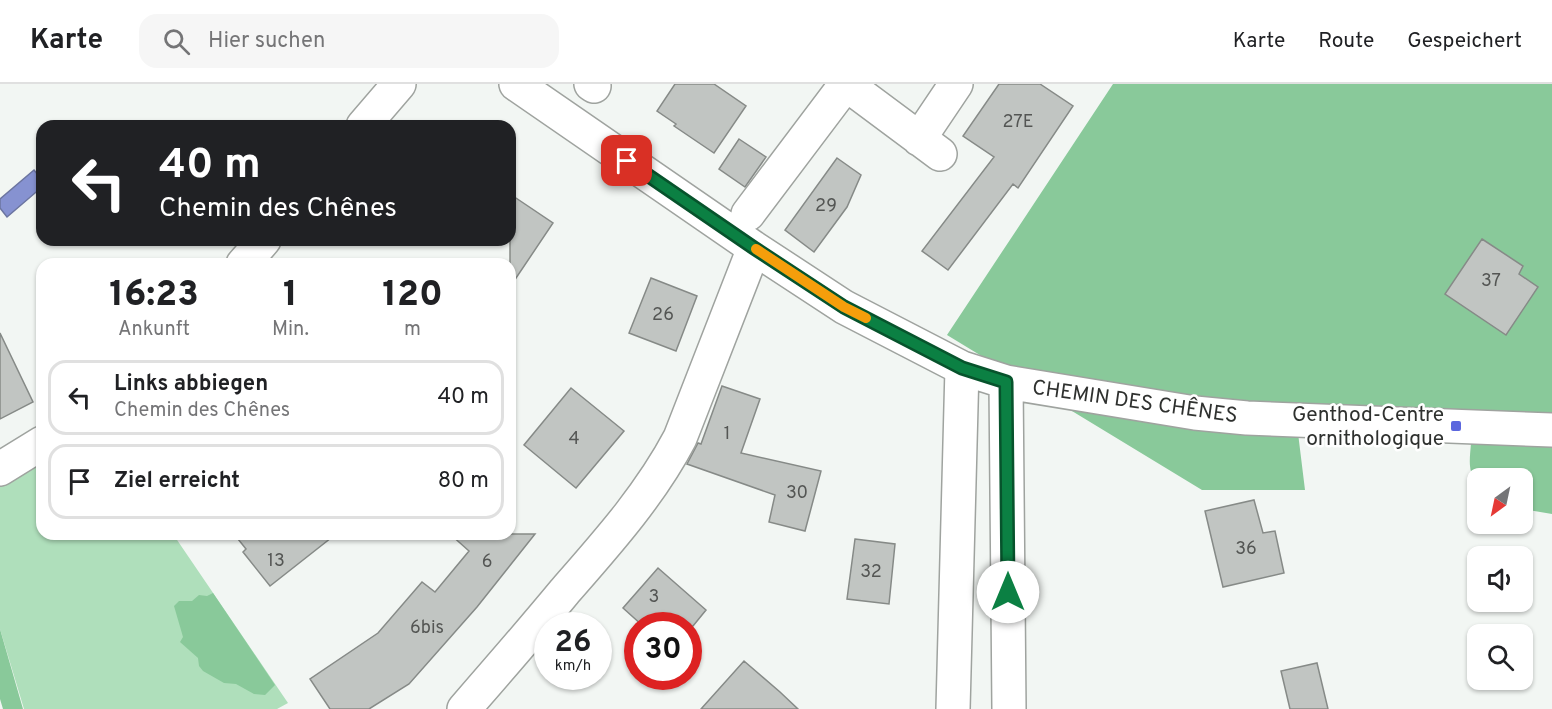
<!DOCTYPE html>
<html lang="de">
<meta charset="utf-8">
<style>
body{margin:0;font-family:Overpass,sans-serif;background:#f6f6f6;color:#202124;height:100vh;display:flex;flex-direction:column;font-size:22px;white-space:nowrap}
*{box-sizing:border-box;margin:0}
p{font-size:20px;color:#757577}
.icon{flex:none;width:33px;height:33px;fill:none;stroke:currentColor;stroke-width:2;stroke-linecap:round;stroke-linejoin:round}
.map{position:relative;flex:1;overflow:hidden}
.sheet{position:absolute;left:36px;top:174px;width:480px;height:282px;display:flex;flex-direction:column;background:#fff;border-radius:18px;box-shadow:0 2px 4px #0004}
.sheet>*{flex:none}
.top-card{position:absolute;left:36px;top:36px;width:480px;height:126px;border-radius:18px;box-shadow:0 2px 4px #0004;background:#202124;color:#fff;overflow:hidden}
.needle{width:39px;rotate:213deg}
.fabs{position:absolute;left:1467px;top:384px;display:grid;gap:12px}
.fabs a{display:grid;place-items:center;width:66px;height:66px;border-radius:12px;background:#fff;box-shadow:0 2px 4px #0004;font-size:30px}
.speed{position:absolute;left:534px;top:528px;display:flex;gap:12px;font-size:30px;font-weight:700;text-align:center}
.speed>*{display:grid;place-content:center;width:78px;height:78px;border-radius:50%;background:#fff;box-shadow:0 2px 4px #0004;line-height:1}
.speed small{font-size:15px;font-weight:400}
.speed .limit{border:9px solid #d22;background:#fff;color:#111}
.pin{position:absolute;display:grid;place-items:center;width:51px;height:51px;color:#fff;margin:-26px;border-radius:12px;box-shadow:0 3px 9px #0006}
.me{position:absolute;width:66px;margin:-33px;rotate:0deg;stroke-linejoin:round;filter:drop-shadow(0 0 4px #0008)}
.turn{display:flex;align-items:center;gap:21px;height:126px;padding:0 24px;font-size:27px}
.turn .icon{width:78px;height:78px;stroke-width:2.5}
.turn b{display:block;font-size:42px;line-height:51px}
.eta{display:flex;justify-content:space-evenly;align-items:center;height:102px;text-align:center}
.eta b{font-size:36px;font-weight:800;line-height:42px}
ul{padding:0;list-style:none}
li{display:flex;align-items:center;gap:18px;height:75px;margin:0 12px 9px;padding:0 12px;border:3px solid #e0e0e0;border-radius:18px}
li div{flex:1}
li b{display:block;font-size:22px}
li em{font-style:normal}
header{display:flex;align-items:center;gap:36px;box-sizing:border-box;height:84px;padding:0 30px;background:#fff;border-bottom:2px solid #e0e0e0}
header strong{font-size:28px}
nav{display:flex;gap:33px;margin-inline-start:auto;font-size:21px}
.search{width:420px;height:54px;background:#f6f6f6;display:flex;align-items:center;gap:15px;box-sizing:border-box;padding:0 21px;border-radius:18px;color:#757577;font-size:22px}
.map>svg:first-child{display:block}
</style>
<header>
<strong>Karte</strong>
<div class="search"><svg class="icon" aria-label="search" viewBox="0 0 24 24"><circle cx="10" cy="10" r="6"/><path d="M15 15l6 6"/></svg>Hier suchen</div>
<nav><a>Karte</a><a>Route</a><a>Gespeichert</a></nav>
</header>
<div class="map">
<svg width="1552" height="625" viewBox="0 0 1552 625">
<rect width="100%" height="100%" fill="#f2f6f3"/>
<path fill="#afdfbb" d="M42,373V450H173L288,619L277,625H24L0,545V392Z"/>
<path fill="#89c99a" d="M1113,0H1552V430L1523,425L1522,394H1478L1477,399C1467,387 1470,374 1471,359L1298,349L1305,406H1202L947,251Z
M213,509L275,601L265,611L254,610L236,600L224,599L203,587L199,582L198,574L180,558L183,553L174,522L179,517H192L199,511L207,512Z
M0,545L2,552L23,625H3L0,615Z"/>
<path fill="#8692d1" stroke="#6c75a0" stroke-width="1.5" d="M34,86L42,96V103L7,133L0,124V115Z"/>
<path fill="#c1c5c2" stroke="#868a87" stroke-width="1.5" d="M675,0H714L746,22L714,69L674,42L676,40L657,27Z
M999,0H1040L1073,22L1018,104L1013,100L948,186L922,167L994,73L963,52Z
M739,55L766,73L745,103L719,85Z
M837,74L861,91L847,123L814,168L785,146Z
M510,110L553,139L510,203Z
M1482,155L1523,182L1519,190L1538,203L1506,251L1445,210Z
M651,194L697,212L676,267L629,249Z
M0,249L33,318L0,335Z
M722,302L760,315L741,369L821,387L805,447L769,438L775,411L687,380L698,359L701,360Z
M571,304L624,347L576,404L524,361Z
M1254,416L1263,449L1275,447L1284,489L1223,503L1205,427Z
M234,450H336L270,502L243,468L246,465Z
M450,450H535L477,523L409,600L369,625H330L310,595L378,549L422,498L435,508L469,467Z
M855,455L895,460L889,520L847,515Z
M658,484L706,526L693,542H643L623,524Z
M744,577L780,608L798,625H701Z
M1317,579L1328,625H1290L1281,587Z"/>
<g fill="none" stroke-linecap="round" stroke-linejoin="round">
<g stroke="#9fa39f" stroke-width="36">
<path id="minor" d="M516,0L754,164L844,223L962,284L1006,298L1195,329L1247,334L1552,346
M591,0L594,2
M846,0L940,70
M363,42L399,0
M919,55L956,0
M748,130L846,0
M243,180L264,156
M1006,298L1009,625
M0,385L42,359
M464,625C498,586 532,547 565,507C607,459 650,411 680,354L754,164
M953,625L962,284"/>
</g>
<use href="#minor" stroke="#fff" stroke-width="33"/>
</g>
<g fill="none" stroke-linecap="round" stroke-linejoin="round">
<g stroke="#07532c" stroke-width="15">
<path id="route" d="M627,77L754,164L844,223L962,284L1006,298L1008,508"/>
</g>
<use href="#route" stroke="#0b8043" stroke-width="10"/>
<path stroke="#f59e0b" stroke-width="10" d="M756,165L844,223L866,234"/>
</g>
<rect fill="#5c67de" stroke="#fff" stroke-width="2" x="1450" y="336" width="12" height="12" rx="3"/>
<g text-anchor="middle" stroke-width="5" stroke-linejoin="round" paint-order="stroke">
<g font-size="18" fill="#545654">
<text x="1018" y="43">27E</text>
<text x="826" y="127">29</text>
<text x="1491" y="202">37</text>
<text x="663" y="236">26</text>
<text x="727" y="355">1</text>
<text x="574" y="360">4</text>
<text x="797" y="414">30</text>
<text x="1246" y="470">36</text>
<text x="276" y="482">13</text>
<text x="487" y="483">6</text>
<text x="871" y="493">32</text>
<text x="654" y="518">3</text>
<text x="427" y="549">6bis</text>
</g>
<g font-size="21" fill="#2f312f" stroke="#fff">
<text transform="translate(1135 317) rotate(8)" y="7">CHEMIN DES CHÊNES</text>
</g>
<g font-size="21" fill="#2f312f" stroke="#fff" text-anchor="end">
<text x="1444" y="337">Genthod-Centre<tspan x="1444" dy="24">ornithologique</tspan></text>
</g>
</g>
</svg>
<div class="fabs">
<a><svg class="needle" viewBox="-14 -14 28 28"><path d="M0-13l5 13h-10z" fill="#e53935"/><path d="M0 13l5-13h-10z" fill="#757577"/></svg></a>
<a><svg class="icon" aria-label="sound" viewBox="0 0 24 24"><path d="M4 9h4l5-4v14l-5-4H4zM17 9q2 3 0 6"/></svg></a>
<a><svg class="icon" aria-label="search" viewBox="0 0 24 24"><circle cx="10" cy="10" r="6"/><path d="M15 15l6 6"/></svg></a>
</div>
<div class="speed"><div>26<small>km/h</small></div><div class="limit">30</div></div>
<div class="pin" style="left:627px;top:77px;background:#d93025"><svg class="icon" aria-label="arrive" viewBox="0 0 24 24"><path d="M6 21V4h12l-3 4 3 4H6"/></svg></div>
<svg class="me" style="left:1008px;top:508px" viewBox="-20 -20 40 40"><circle r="19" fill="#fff"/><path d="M0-13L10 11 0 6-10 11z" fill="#0b8043"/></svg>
<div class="top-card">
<div class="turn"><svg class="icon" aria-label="left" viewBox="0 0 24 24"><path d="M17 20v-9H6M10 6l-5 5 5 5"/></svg><div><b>40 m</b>Chemin des Chênes</div></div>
</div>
<section class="sheet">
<div class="eta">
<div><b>16:23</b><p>Ankunft</p></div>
<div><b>1</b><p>Min.</p></div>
<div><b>120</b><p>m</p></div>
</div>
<ul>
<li><svg class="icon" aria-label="left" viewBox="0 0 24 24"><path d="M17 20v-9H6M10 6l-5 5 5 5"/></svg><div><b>Links abbiegen</b><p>Chemin des Chênes</p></div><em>40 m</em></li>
<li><svg class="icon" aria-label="arrive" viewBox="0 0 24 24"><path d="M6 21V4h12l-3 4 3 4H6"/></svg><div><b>Ziel erreicht</b></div><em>80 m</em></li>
</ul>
</section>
</div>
